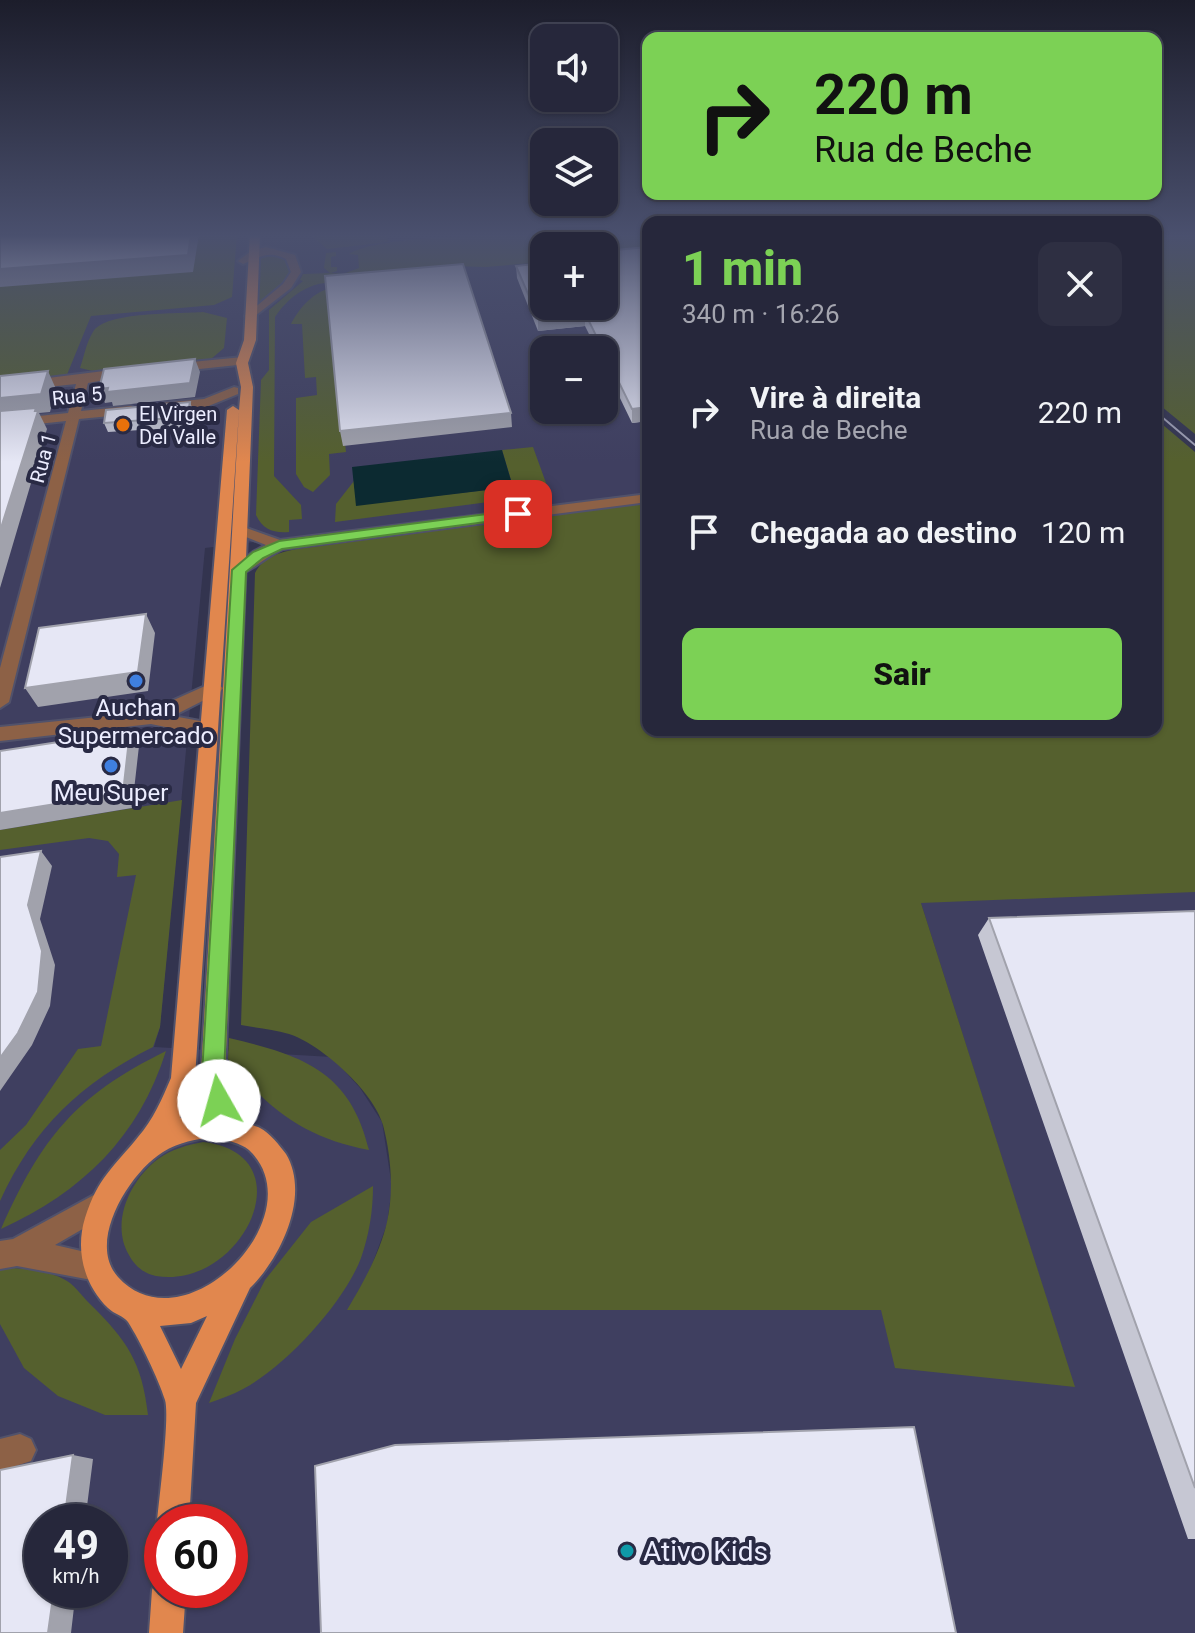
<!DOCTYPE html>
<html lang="pt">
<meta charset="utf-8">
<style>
body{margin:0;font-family:Roboto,sans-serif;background:#2e2f42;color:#f1f3f6;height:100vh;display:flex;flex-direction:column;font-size:30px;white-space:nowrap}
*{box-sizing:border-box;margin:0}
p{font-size:26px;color:#a4a5af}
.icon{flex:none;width:44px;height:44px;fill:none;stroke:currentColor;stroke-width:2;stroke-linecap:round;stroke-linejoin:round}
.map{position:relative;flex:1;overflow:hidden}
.panel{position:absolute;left:642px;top:216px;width:520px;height:520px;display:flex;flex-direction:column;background:#26273b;border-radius:16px;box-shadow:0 2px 6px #0004,0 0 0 2px #424455}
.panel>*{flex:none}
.hud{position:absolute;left:642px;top:32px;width:520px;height:168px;border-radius:16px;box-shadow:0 2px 6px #0004,0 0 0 2px #424455;background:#7cd155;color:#111;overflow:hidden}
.fabs{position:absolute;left:530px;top:24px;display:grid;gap:16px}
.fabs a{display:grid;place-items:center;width:88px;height:88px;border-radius:16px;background:#26273b;box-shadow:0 2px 6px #0004,0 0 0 2px #424455;font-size:40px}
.speed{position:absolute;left:24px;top:1504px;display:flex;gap:16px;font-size:40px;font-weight:700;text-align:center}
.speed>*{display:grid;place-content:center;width:104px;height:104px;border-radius:50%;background:#26273b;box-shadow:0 2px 6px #0004,0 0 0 2px #424455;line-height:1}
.speed small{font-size:20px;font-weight:400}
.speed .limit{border:12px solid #d22;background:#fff;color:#111}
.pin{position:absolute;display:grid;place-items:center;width:68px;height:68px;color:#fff;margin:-34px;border-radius:16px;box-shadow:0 4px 12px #0006}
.me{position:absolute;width:88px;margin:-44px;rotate:353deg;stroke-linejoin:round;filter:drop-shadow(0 0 6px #0008)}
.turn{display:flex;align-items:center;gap:28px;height:168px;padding:0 40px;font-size:36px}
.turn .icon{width:104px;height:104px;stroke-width:2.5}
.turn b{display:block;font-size:56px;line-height:68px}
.round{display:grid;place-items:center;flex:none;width:84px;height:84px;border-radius:16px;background:#2e2f42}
.summary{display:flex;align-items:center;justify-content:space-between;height:136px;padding:0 40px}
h1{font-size:48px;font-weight:800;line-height:60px;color:#7cd155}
.action{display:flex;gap:16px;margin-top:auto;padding:16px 40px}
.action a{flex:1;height:92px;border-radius:16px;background:#7cd155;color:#111;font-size:32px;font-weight:800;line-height:92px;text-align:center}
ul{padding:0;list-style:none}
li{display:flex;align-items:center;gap:24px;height:120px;padding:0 40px}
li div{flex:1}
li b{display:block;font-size:30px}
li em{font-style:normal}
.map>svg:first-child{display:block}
</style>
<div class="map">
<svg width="1195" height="1633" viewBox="0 0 1195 1633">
<rect width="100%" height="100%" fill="#33344f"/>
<path fill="#3f3f60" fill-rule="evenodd" d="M0,234H648V493L205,548L160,1027L154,1047L332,1057L360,1088L382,1122L392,1187L387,1224L370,1270L348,1310H882L1074,1386L913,878L1195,867V1633H0ZM544,246H604V306H544ZM544,350H604V410H544ZM42,1522H110V1590H42ZM162,1522H230V1590H162Z"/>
<path fill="#55602e" d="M0,234H237L232,297L214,305L91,316L66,377L0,382Z
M310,234H386L388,242L327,249Z
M566,234H648V253L604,257V246H544V262L486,267L452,266L325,278V283C305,285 287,299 275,317L274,476L301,505L302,519L289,520V532C273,533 263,530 256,515L261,380L269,370V310L303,281L300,280L303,274L330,273L324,268L326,253L336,252V256L331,257V267H337V271L331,273L343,274L359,268L358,255L349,254C381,233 522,236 566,234Z
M1156,234H1195V434L1156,402Z
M260,252L286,257L291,269L284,284L258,304L257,254Z
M328,289L346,452L329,454L330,475L313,492L304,487L296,474V398L317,395L316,377L305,378L302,324H291C298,310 312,293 328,289Z
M203,312L227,318L224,348L211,359L101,373L80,368C84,357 86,343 93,332C105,311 179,314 203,312Z
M1156,419L1195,452V892L921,903L1075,1387L895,1368L881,1310H347C363,1283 380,1253 387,1222C394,1191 391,1155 383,1125C374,1092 321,1044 289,1034C273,1029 256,1028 241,1025L255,573C264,556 279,553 296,549L648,503V730H1156Z
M533,447L550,494L335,522L336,504L354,481L357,505L513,487L502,450Z
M182,800L160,1027L153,1047C81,1083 34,1127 0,1201V1150L26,1125L78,1049L101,1046L136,875L117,877L119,854L108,841L89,838L0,850V830Z
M229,1038C301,1055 350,1070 369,1150C306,1139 266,1108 228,1059Z
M166,1051C139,1137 82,1192 1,1229C42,1137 75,1096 166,1051Z
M203,1142C308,1154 242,1290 156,1276C144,1274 134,1265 129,1255C110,1223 130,1180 158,1159C172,1149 187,1145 203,1142Z
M373,1186C373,1211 369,1235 361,1258C344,1303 285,1367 243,1389C232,1395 220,1399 209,1403L235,1339L265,1280L311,1222Z
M0,1267C22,1269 47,1269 67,1281C75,1286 82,1296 89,1303C127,1340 142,1362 148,1415H105L58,1396L24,1368L0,1324Z"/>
<path fill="#0c2a31" d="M502,450L513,487L356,506L352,467Z"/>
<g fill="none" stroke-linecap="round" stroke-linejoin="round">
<g stroke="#51526b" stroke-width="4">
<path id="minor" d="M266,247L295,255L301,272L291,288L251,319L245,316L247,314L283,284L291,272L286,259C268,250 260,257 243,264L238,261L251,251Z
M243,357L247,358V364L171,372L165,368L171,364Z
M128,368L134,372L132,375L88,383L81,411L131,406L137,410L131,414L79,419L9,702L0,708V668L66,421L0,428V420L68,413L76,384L0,392V384Z
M234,387L238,388V394L206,407L163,411L157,407L163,403L204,399Z
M648,494V502L283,549C267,556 254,569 239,575L231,570L253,552L266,545L236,533V527L241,526L280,540Z
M214,682L223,688L220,692L173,716L216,724L218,729L216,734L209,736L151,724L0,741V727L147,712Z
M103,1190L112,1194L116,1203L112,1212L55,1245L107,1257L111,1267L107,1277L97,1281L17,1266L0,1269V1241L13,1239Z
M20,1434L31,1439L36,1450L31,1461L0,1471V1439Z"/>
</g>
<g stroke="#51526b" stroke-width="4">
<path id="primary" d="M250,234H260L256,340L248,363L253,387L225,1074C229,1090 236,1112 249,1123C252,1126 257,1126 260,1128C269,1132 280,1146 286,1154C311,1196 280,1259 250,1288L196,1403L189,1522H162V1534L157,1522C159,1499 170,1416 165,1400C158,1378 140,1341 128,1322C124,1316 114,1314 108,1308C84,1285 75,1250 85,1218C98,1177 114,1167 138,1137C153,1120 162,1099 171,1078L227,410L233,406L239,410L241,387L236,363L244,340ZM239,411L201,1074L212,1112L180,1118L195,1078ZM215,1137C225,1140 241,1143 249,1150C317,1215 184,1350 118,1277C86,1242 130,1172 163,1152C179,1142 196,1139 215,1137ZM207,1316L181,1369L160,1326L191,1323Z
M162,1576V1590H186L183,1633H149L152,1590L157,1578Z"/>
</g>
<use href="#minor" fill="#8d6146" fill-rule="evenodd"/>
<use href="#primary" fill="#e1874e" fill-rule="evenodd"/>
<path stroke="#9fa0b5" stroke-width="2" d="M1156,412L1195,445"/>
</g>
<path fill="#c6c7d3" d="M648,247V421L632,423L604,365V350H597L585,326L538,331L517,278L516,266L544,306Z
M190,402L193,411L190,427L108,432L104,423Z
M648,453V471L642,459V454Z
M1195,911V1539H1188L978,935L989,918Z"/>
<path fill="#a1a2ac" d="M191,234H199L193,272L0,287V269Z
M585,313V326L538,331V317Z
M195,359L200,372L195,397L113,406L112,402L105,403L99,389Z
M48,371L56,389L50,412L39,413L47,429L0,588V398Z
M190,402L193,411L190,427L187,417Z
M648,407V421L632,423V409Z
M511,413L512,427L343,446L340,431Z
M146,614L155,633L148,691L38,707L25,688Z
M130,731L139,746L132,808L0,830V813Z
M41,851L52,866L40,919L55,965L50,1006L32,1045L0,1091V1058L28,905Z
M73,1455L93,1459L85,1522H64Z
M54,1590H76L71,1633H48Z"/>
<path fill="#e6e7f5" stroke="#a1a2ac" stroke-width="2" d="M0,234H191L188,255L0,269Z
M648,247V407L632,409L585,313L538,317L516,266L544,263V306H604V251Z
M463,264L511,413L340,431L325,276Z
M195,359L190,383L107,392L108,388L99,389L104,369Z
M48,371L41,394L0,398V376Z
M190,402L187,417L104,423L106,410Z
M36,408L35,411H38L0,531V411Z
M648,453V466L642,454Z
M146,614L138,672L25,688L39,628Z
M130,731L123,793L0,813V751Z
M41,851L28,905L42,951L38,992L18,1033L0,1058V857Z
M1195,911V1488L989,918Z
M914,1427L956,1633H321L315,1466L395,1445Z
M73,1455L64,1522H42V1590H54L48,1633H0V1470Z"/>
<linearGradient id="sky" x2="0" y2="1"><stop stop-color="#1c1d2b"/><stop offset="0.51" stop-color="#4a506e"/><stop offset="1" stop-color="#4a506e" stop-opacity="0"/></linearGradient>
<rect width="1195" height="462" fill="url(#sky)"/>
<path fill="#7cd155" stroke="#518837" stroke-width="2" d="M518,510L525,514L523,517L282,549L263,558L246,572L224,1074L230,1101L227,1108L219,1112L211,1108L202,1074L232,570L253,552L279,541Z"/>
<circle fill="#e8710a" stroke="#292a44" stroke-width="3" cx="123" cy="425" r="8"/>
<g fill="#3f7fe0" stroke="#292a44" stroke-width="3">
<circle cx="136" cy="681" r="8"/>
<circle cx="111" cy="766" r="8"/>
</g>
<circle fill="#0f9aa8" stroke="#292a44" stroke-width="3" cx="627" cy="1551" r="8"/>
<g text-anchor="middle" stroke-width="8" stroke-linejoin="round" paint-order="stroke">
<g font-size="20" fill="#ecedff" stroke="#292a44">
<text transform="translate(77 396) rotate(-6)" y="7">Rua 5</text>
<text transform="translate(43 458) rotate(-75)" y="7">Rua 1</text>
</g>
<g font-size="20" fill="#ecedff" stroke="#292a44" text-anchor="start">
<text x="139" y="421">El Virgen<tspan x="139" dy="23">Del Valle</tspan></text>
</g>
<g font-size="24" fill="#ecedff" stroke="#292a44">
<text x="136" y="716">Auchan<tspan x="136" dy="28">Supermercado</tspan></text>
<text x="111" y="801">Meu Super</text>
</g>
<g font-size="28" fill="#ecedff" stroke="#292a44" text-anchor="start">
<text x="643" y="1561">Ativo Kids</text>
</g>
</g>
</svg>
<div class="fabs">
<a><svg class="icon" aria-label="sound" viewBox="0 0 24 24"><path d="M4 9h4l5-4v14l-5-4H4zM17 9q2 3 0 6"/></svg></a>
<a><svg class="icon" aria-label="layers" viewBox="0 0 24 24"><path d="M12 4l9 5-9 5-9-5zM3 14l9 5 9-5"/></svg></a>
<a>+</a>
<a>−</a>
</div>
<div class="speed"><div>49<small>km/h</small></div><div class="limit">60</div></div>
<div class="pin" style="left:518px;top:514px;background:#d93025"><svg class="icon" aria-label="arrive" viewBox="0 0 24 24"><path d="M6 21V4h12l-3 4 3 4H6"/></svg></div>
<svg class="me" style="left:219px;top:1101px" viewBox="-20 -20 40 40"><circle r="19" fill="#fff"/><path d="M0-13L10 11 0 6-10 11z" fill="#7cd155"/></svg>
<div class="hud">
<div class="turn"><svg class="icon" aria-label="right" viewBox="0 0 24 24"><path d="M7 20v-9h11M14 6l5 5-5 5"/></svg><div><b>220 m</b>Rua de Beche</div></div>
</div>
<section class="panel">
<div class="summary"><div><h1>1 min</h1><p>340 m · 16:26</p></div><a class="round"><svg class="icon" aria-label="close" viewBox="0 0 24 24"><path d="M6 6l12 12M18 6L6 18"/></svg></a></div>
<ul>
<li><svg class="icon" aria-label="right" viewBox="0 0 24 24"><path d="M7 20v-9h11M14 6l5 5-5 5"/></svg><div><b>Vire à direita</b><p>Rua de Beche</p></div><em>220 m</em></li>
<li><svg class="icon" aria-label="arrive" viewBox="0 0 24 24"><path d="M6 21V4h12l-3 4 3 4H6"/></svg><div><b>Chegada ao destino</b></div><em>120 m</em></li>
</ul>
<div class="action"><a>Sair</a></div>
</section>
</div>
